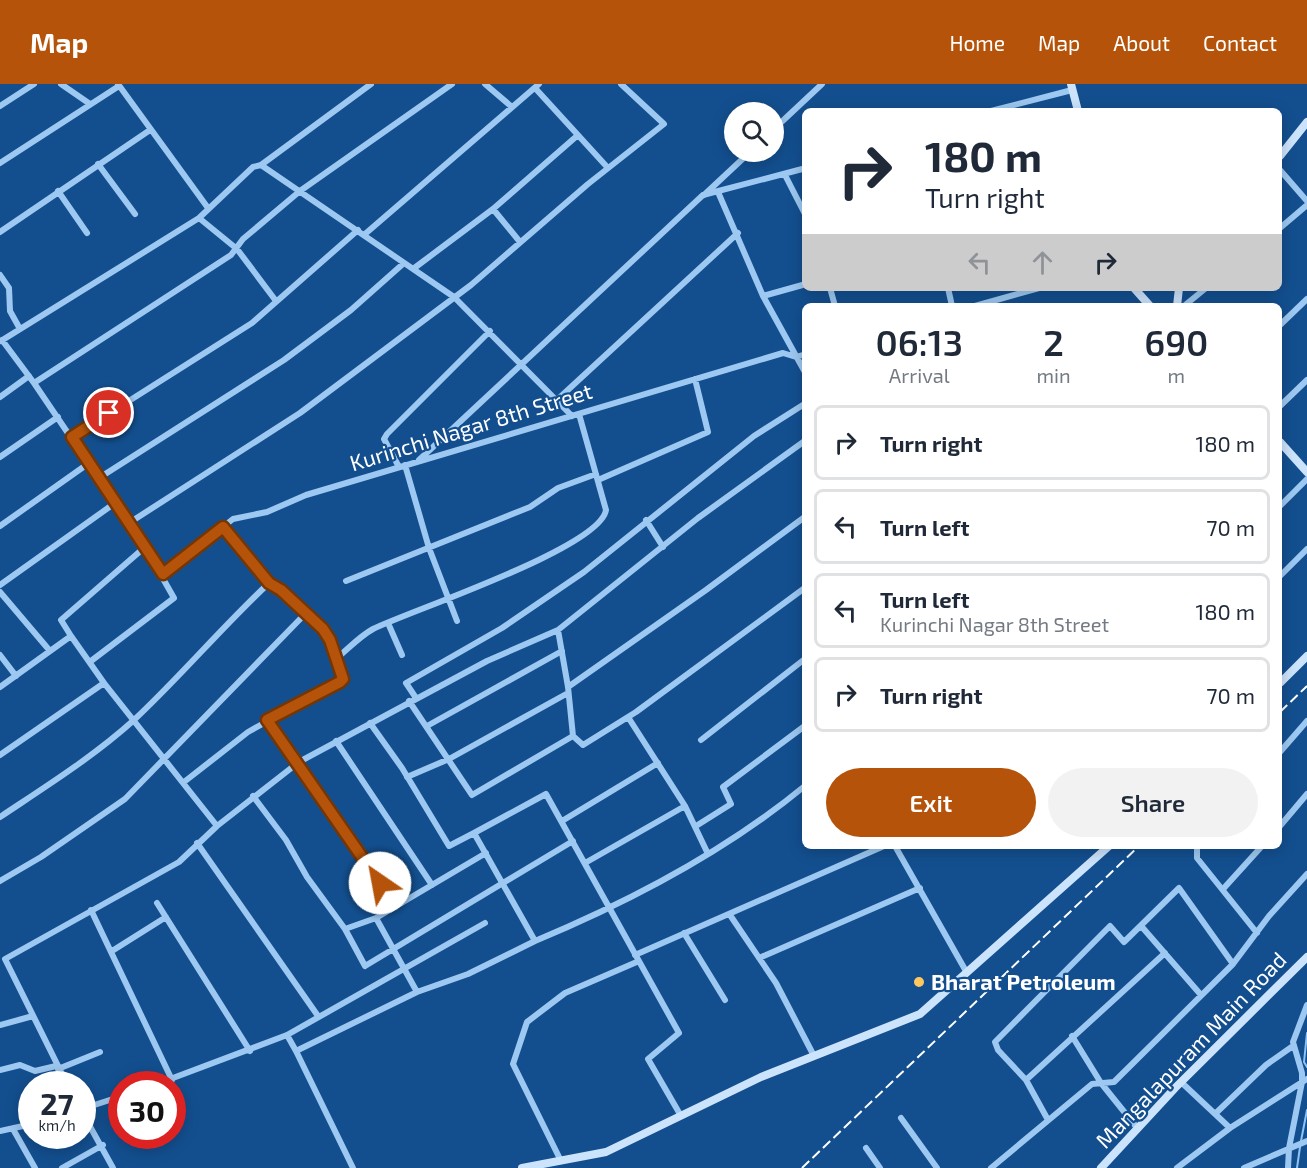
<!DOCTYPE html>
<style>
body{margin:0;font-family:"Exo 2",sans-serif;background:#f2f2f3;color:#1f2937;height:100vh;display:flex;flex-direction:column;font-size:22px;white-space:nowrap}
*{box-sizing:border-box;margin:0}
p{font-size:20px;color:#747a83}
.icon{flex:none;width:33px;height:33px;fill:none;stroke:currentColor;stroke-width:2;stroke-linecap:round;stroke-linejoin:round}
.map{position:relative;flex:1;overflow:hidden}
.details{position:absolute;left:802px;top:219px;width:480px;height:546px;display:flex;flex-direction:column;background:#fff;border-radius:9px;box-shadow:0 3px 15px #0003}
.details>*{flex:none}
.banner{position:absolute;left:802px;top:24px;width:480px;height:183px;border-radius:9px;box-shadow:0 3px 15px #0003;background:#fff;color:#1f2937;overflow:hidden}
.buttons{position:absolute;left:724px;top:18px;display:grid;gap:12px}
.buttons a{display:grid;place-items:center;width:60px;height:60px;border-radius:50%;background:#fff;box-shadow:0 3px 15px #0003;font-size:30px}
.speed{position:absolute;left:18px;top:987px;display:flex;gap:12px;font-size:30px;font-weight:700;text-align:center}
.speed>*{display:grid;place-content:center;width:78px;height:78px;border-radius:50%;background:#fff;box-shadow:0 3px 15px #0003;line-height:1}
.speed small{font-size:15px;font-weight:400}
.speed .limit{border:9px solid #d22;background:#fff;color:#111}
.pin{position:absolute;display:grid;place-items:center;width:51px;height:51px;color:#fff;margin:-26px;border:3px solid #fff;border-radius:50%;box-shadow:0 2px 6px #0007}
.me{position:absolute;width:66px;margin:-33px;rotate:327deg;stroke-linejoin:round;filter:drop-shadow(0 0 4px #0008)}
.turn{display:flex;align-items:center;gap:21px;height:126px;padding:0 24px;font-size:27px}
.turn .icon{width:78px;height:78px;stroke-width:2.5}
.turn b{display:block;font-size:42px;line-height:51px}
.lanes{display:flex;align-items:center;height:57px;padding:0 24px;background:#0003;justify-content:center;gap:30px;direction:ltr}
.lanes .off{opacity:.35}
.eta{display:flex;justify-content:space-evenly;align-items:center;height:102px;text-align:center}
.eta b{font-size:36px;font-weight:600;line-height:42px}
.primary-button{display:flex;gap:12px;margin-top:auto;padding:12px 24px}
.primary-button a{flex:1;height:69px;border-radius:36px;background:#b45309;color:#fff;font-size:24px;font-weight:600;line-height:69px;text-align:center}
.primary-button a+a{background:#f2f2f3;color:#1f2937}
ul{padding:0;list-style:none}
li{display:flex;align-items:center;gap:18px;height:75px;margin:0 12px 9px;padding:0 12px;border:3px solid #e0e1e3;border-radius:9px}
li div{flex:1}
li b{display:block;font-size:22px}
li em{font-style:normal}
header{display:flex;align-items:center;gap:36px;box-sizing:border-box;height:84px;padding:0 30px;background:#b45309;color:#fff}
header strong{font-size:28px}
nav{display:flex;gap:33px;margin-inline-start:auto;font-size:21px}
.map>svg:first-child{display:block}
</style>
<header>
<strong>Map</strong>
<nav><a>Home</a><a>Map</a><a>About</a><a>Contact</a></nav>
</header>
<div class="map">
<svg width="1307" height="1084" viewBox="0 0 1307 1084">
<rect width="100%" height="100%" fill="#134f8f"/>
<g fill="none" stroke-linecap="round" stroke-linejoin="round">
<path stroke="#8fc3f4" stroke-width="2" d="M1307,949L1304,978L1307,983
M1301,1057L1307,1026
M1297,1084L1300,1063"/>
<path stroke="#9dc8f1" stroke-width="6" d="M61,0L90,20
M118,0L208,124
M485,0L512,23
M535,4L608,84
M0,22L34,0
M991,27L1072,6
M774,45L822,0
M0,79L119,2
M98,80L135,130
M261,81L454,213L572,332
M1280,86L1307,117
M785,91L806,132
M58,107L87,149
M718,108L763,212L806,290
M704,111L750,68
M493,125L520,158
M199,134L237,165L276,217
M1280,144L1307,121
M0,148L150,46
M365,150L539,0
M413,185L493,125L578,51
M0,191L9,204L10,227L20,245
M830,204L835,222
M948,204L952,222
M763,212L806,200
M975,222L1039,204
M1184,222L1206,204
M1280,241L1307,215
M2,256L34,299L231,171L243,155L300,107L452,0
M1,257L199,134L253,83L261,81L371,0
M34,299L145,463L174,514L91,577
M0,313L29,292
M557,316L738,149
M1280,322L1307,296
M72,353L252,239L358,146
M0,373L58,333
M419,376L703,111L806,84
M405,381L429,464L457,537
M399,383L384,355L387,350L490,247
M99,394L284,276L351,226L404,179
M598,396L708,348L695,295
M1280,422L1307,395
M646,436L663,463
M129,439L300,329L471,201L588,100L664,40L621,0
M0,442L89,379
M163,490L233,435L267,428L306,411L783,269L796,273L806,270
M1280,492L1307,465
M346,497L530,423L558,404L596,390
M0,501L115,419
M0,508L50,567
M388,539L402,571
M558,546L568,603L573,652L583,661L636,628L806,503
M71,552L61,536L145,463
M0,571L16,592
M337,574C348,565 360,552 373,545C412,526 600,464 606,426L579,330
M0,603L71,552L104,599L217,742
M568,603L706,506L806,432
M416,614L406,599L502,544L584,488L754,352L806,319
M409,617L472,711L573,652
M628,633L685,722L708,770
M267,636L299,678L395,822
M370,639L402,684L449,762L474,749L535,857C631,817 725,768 806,701
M427,642L562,567
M701,656L806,574
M336,657L432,801
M1280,668L1307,637
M0,671L104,599
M407,693L449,675L568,609
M184,698L248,648L343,595L330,556L323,545L281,506L269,499L223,443
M253,712L286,756L307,793L345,845L365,882L573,757
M0,733C45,703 93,673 134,636C180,593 222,543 269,499
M562,737L658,679
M696,742L731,720L723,703L806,641
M1280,742L1307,710
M474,749L546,710L679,949L648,975L681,1032
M197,759L318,932
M895,762L967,889
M1197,762V774L1257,849
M585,779L685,722
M0,797L41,773L125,715L305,530
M1224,804L1262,762
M157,819L250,967
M91,826L172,996
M730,831L776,899L814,972
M1142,843L1201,911
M345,845L376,834
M684,849L725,916
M112,867L166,833
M635,871L884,762
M759,874L920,804
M417,908L376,834L486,769
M0,941L33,932
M287,951L296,967L417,908L468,890L535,857
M1072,952L1101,999L1138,1045
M296,967L353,1084
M58,985L100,968
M0,986L20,981L35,987L56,982
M1026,996L1165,869
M1181,998L1230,1044
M67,1000L5,875L179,778L217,742L299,678L487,577L558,546L698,434L806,356
M157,1000L287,951L485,839
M82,1025L122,1012
M82,1028L113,1084
M1216,1029L1266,981L1293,962
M901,1034L937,1084
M1048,1036L1026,996L998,966L995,958L1110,842L1124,858L1179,804L1233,880
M13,1045L35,1084
M0,1047L32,1040
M866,1064L880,1084
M561,1077L513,980L527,938L565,909L639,877
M62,1084L103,1061
M991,1084L1092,1000L1114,998L1233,880L1269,832L1307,790
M1177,1084L1230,1044L1307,995
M1244,1084L1307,1057
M1288,1084L1289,1064L1302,998V989L1293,958L1307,921"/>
<path stroke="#cce3fc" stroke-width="8" d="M1071,0L1078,27
M1280,72L1307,38
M1134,204L1150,222
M1177,222L1179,204
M1280,358L1307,388
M1280,599L1307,572
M522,1084L606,1068L761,993L920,930L1109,762
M1101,1084L1175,1004L1307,873"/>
<path stroke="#fff" stroke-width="2" stroke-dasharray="10 4.5" stroke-linecap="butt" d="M1280,628L1307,602
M802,1084L1139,762"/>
</g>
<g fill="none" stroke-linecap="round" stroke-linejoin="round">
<g stroke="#753606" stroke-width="15">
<path id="route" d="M109,329L72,353L163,490L223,443L269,499L281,506L323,545L330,556L343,595L340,598L267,636L380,799"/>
</g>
<use href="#route" stroke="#b45309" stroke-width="10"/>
</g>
<circle fill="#ffc85e" stroke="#134f8f" stroke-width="2" cx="919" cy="898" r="6"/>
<g text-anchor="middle" stroke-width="4.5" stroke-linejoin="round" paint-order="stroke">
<g font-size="22" fill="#fff" stroke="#134f8f">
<text transform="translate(471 343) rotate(-17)" y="8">Kurinchi Nagar 8th Street</text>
<text transform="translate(1191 966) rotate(-46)" y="8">Mangalapuram Main Road</text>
</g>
<g font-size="22" font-weight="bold" fill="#fff" stroke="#134f8f" text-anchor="start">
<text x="931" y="906">Bharat Petroleum</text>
</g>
</g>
</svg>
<div class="buttons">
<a><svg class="icon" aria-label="search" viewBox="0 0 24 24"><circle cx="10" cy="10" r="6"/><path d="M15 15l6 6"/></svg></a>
</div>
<div class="speed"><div>27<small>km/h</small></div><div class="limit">30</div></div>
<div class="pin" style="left:109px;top:329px;background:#d93025"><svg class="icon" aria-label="arrive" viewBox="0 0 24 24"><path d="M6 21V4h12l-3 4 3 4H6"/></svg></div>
<svg class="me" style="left:380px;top:799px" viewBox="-20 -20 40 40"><circle r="19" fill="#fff"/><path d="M0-13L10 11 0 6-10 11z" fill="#b45309"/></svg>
<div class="banner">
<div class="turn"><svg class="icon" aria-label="right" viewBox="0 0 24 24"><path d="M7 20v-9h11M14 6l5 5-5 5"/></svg><div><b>180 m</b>Turn right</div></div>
<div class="lanes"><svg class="icon off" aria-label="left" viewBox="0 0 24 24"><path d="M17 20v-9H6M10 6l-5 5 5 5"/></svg><svg class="icon off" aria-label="ahead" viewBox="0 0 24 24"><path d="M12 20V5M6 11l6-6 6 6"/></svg><svg class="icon" aria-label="right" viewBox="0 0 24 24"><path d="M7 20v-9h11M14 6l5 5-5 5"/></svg></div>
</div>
<section class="details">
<div class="eta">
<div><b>06:13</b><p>Arrival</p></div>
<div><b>2</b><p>min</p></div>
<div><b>690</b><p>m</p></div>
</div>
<ul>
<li><svg class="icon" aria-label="right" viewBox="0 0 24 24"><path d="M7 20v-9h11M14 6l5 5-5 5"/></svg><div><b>Turn right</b></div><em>180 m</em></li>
<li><svg class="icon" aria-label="left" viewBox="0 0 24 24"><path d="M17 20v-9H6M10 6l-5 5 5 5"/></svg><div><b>Turn left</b></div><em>70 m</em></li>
<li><svg class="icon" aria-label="left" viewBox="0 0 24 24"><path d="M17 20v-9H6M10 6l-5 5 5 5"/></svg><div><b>Turn left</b><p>Kurinchi Nagar 8th Street</p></div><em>180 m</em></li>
<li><svg class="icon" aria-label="right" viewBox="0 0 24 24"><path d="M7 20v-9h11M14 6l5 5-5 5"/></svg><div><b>Turn right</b></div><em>70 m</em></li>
</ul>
<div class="primary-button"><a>Exit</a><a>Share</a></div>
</section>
</div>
